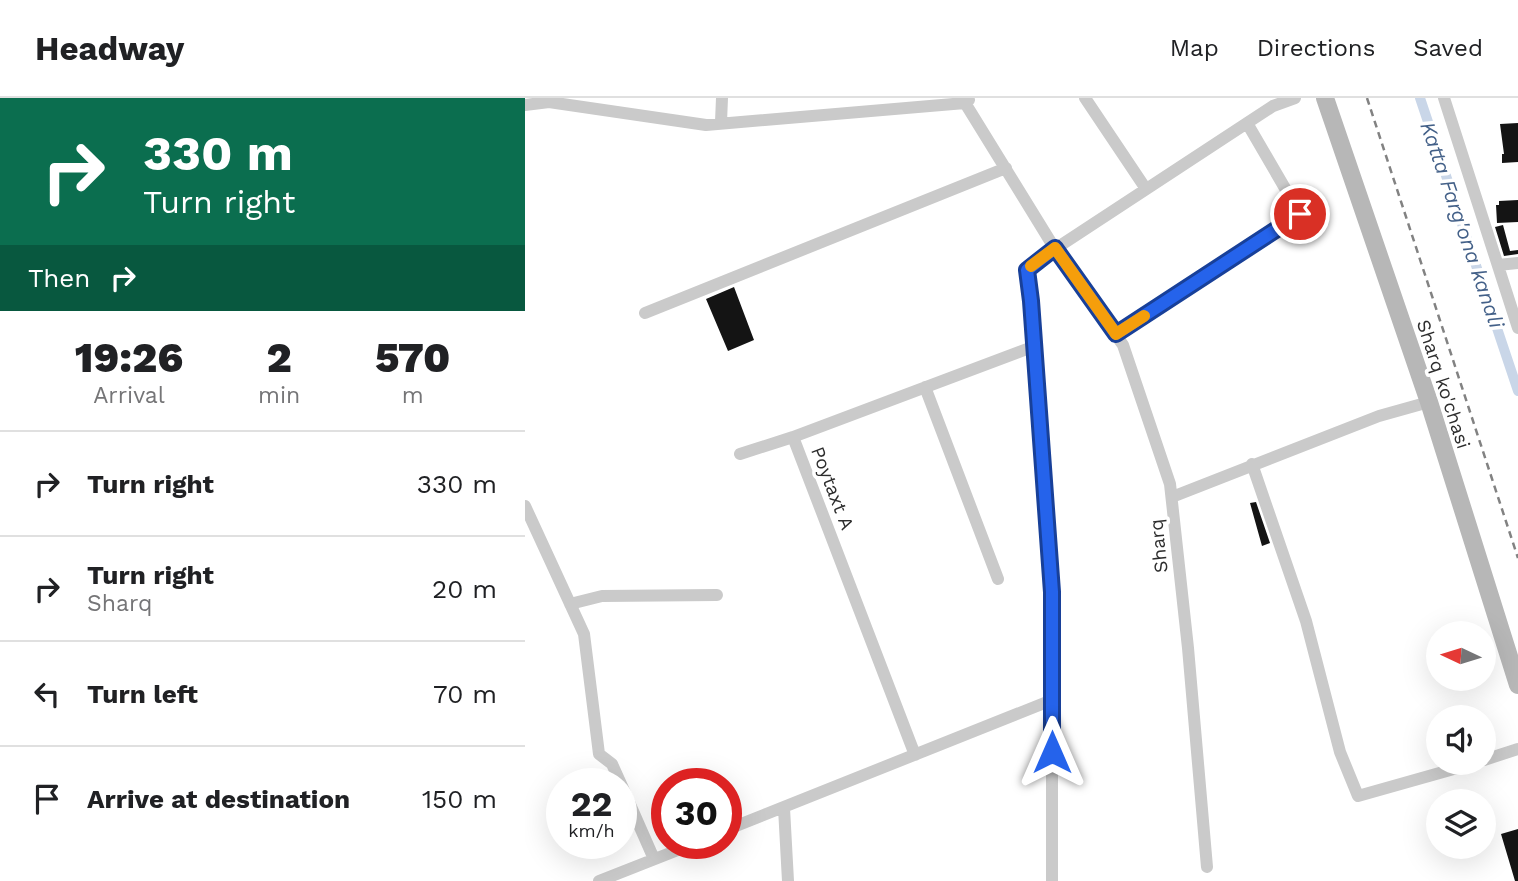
<!DOCTYPE html>
<style>
body{margin:0;font-family:"Work Sans",sans-serif;background:#f6f6f6;color:#202124;height:100vh;display:flex;flex-direction:column;font-size:26px;white-space:nowrap}
*{box-sizing:border-box;margin:0}
p{font-size:23px;color:#757577}
.icon{flex:none;width:38px;height:38px;fill:none;stroke:currentColor;stroke-width:2;stroke-linecap:round;stroke-linejoin:round}
.map{position:relative;flex:1;overflow:hidden}
.panel{display:flex;flex-direction:column;background:#fff;width:525px}
.panel>*{flex:none}
.banner{background:#0b6e4f;color:#fff;overflow:hidden}
.needle{width:46px;rotate:274deg}
.fabs{position:absolute;left:901px;top:523px;display:grid;gap:14px}
.fabs a{display:grid;place-items:center;width:70px;height:70px;border-radius:50%;background:#fff;box-shadow:0 7px 28px #0002;font-size:35px}
.speed{position:absolute;left:21px;top:670px;display:flex;gap:14px;font-size:35px;font-weight:700;text-align:center}
.speed>*{display:grid;place-content:center;width:91px;height:91px;border-radius:50%;background:#fff;box-shadow:0 7px 28px #0002;line-height:1}
.speed small{font-size:18px;font-weight:400}
.speed .limit{border:10px solid #d22;background:#fff;color:#111}
.pin{position:absolute;display:grid;place-items:center;width:60px;height:60px;color:#fff;margin:-30px;border:4px solid #fff;border-radius:50%;box-shadow:0 2px 7px #0007}
.me{position:absolute;width:77px;margin:-38px;rotate:0deg;stroke-linejoin:round;filter:drop-shadow(0 0 5px #0008)}
.turn{display:flex;align-items:center;gap:24px;height:147px;padding:0 28px;font-size:32px}
.turn .icon{width:91px;height:91px;stroke-width:2.5}
.turn b{display:block;font-size:49px;line-height:60px}
.then{display:flex;align-items:center;height:66px;padding:0 28px;background:#0003;gap:14px;font-size:26px}
.eta{display:flex;justify-content:space-evenly;align-items:center;height:119px;text-align:center}
.eta b{font-size:42px;font-weight:800;line-height:49px}
ul{padding:0;list-style:none}
li{display:flex;align-items:center;gap:21px;height:105px;padding:0 28px;border-top:2px solid #e0e0e0}
li div{flex:1}
li b{display:block;font-size:26px}
li em{font-style:normal}
header{display:flex;align-items:center;gap:42px;box-sizing:border-box;height:98px;padding:0 35px;background:#fff;border-bottom:2px solid #e0e0e0}
header strong{font-size:33px}
nav{display:flex;gap:38px;margin-inline-start:auto;font-size:24px}
main{display:flex;flex:1;min-height:0}
.map>svg:first-child{display:block}
</style>
<header>
<strong>Headway</strong>
<nav><a>Map</a><a>Directions</a><a>Saved</a></nav>
</header>
<main>
<section class="panel">
<div class="banner">
<div class="turn"><svg class="icon" aria-label="right" viewBox="0 0 24 24"><path d="M7 20v-9h11M14 6l5 5-5 5"/></svg><div><b>330 m</b>Turn right</div></div>
<div class="then">Then<svg class="icon" aria-label="right" viewBox="0 0 24 24"><path d="M7 20v-9h11M14 6l5 5-5 5"/></svg></div>
</div>
<div class="eta">
<div><b>19:26</b><p>Arrival</p></div>
<div><b>2</b><p>min</p></div>
<div><b>570</b><p>m</p></div>
</div>
<ul>
<li><svg class="icon" aria-label="right" viewBox="0 0 24 24"><path d="M7 20v-9h11M14 6l5 5-5 5"/></svg><div><b>Turn right</b></div><em>330 m</em></li>
<li><svg class="icon" aria-label="right" viewBox="0 0 24 24"><path d="M7 20v-9h11M14 6l5 5-5 5"/></svg><div><b>Turn right</b><p>Sharq</p></div><em>20 m</em></li>
<li><svg class="icon" aria-label="left" viewBox="0 0 24 24"><path d="M17 20v-9H6M10 6l-5 5 5 5"/></svg><div><b>Turn left</b></div><em>70 m</em></li>
<li><svg class="icon" aria-label="arrive" viewBox="0 0 24 24"><path d="M6 21V4h12l-3 4 3 4H6"/></svg><div><b>Arrive at destination</b></div><em>150 m</em></li>
</ul>
</section>
<div class="map">
<svg width="993" height="783" viewBox="0 0 993 783">
<rect width="100%" height="100%" fill="#fff"/>
<g fill="none" stroke-linecap="round" stroke-linejoin="round">
<path stroke="#c9d6e8" stroke-width="10" d="M895,0L993,293"/>
</g>
<path fill="#141414" d="M993,25V64L977,65V56H979L975,26Z
M993,102V124L972,125L971,107H974V103Z
M978,127L985,153L993,152V156L979,158L970,129Z
M209,189L229,242L203,253L181,201Z
M731,404L745,445L737,448L725,405Z
M993,731V783H990L976,736Z"/>
<g fill="none" stroke-linecap="round" stroke-linejoin="round">
<path stroke="#cacaca" stroke-width="12" d="M437,0L530,151L502,172L506,203L527,494V783
M560,0L621,91
M919,0L993,230
M0,7L24,4L181,27L440,5L444,2
M196,24L197,0
M973,167L993,165
M120,215L481,70
M591,236L775,116L722,25
M400,289L473,481
M215,356L268,339
M727,366L781,523L815,654L833,698L950,665
M647,399L854,318L904,304
M0,408L59,536L74,656L87,666L96,686
M45,506L77,498L192,497
M390,657L268,339L510,248
M959,662L993,651
M96,686L129,761
M259,710L263,783
M201,732L527,602
M682,769L663,550L645,386L598,247L530,151L748,8L770,0
M74,783L168,746"/>
<path stroke="#b7b7b7" stroke-width="18" d="M800,0L904,304L993,587"/>
<path stroke="#828282" stroke-width="2.5" stroke-dasharray="7 5" stroke-linecap="butt" d="M842,0L993,460"/>
</g>
<g fill="none" stroke-linecap="round" stroke-linejoin="round">
<g stroke="#184099" stroke-width="18">
<path id="route" d="M527,654V494L506,203L502,172L530,150L591,236L775,116"/>
</g>
<use href="#route" stroke="#2563eb" stroke-width="12"/>
<path stroke="#f59e0b" stroke-width="12" d="M506,168L530,150L591,236L619,218"/>
</g>
<g text-anchor="middle" stroke-width="7" stroke-linejoin="round" paint-order="stroke">
<g font-size="19" fill="#2d2d2d" stroke="#fff">
<text transform="translate(919 286) rotate(72)" y="7">Sharq ko'chasi</text>
<text transform="translate(308 390) rotate(69)" y="7">Poytaxt A</text>
<text transform="translate(633 448) rotate(-96)" y="7">Sharq</text>
</g>
<g font-size="21" font-style="italic" fill="#436088" stroke="#fff">
<text transform="translate(937 127) rotate(71)" y="7">Katta Farg'ona kanali</text>
</g>
</g>
</svg>
<div class="fabs">
<a><svg class="needle" viewBox="-14 -14 28 28"><path d="M0-13l5 13h-10z" fill="#e53935"/><path d="M0 13l5-13h-10z" fill="#757577"/></svg></a>
<a><svg class="icon" aria-label="sound" viewBox="0 0 24 24"><path d="M4 9h4l5-4v14l-5-4H4zM17 9q2 3 0 6"/></svg></a>
<a><svg class="icon" aria-label="layers" viewBox="0 0 24 24"><path d="M12 4l9 5-9 5-9-5zM3 14l9 5 9-5"/></svg></a>
</div>
<div class="speed"><div>22<small>km/h</small></div><div class="limit">30</div></div>
<div class="pin" style="left:775px;top:116px;background:#d93025"><svg class="icon" aria-label="arrive" viewBox="0 0 24 24"><path d="M6 21V4h12l-3 4 3 4H6"/></svg></div>
<svg class="me" style="left:527px;top:654px" viewBox="-20 -20 40 40"><path d="M0-17L14 15 0 8-14 15z" fill="#2563eb" stroke="#fff" stroke-width="4"/></svg>
</div>
</main>
